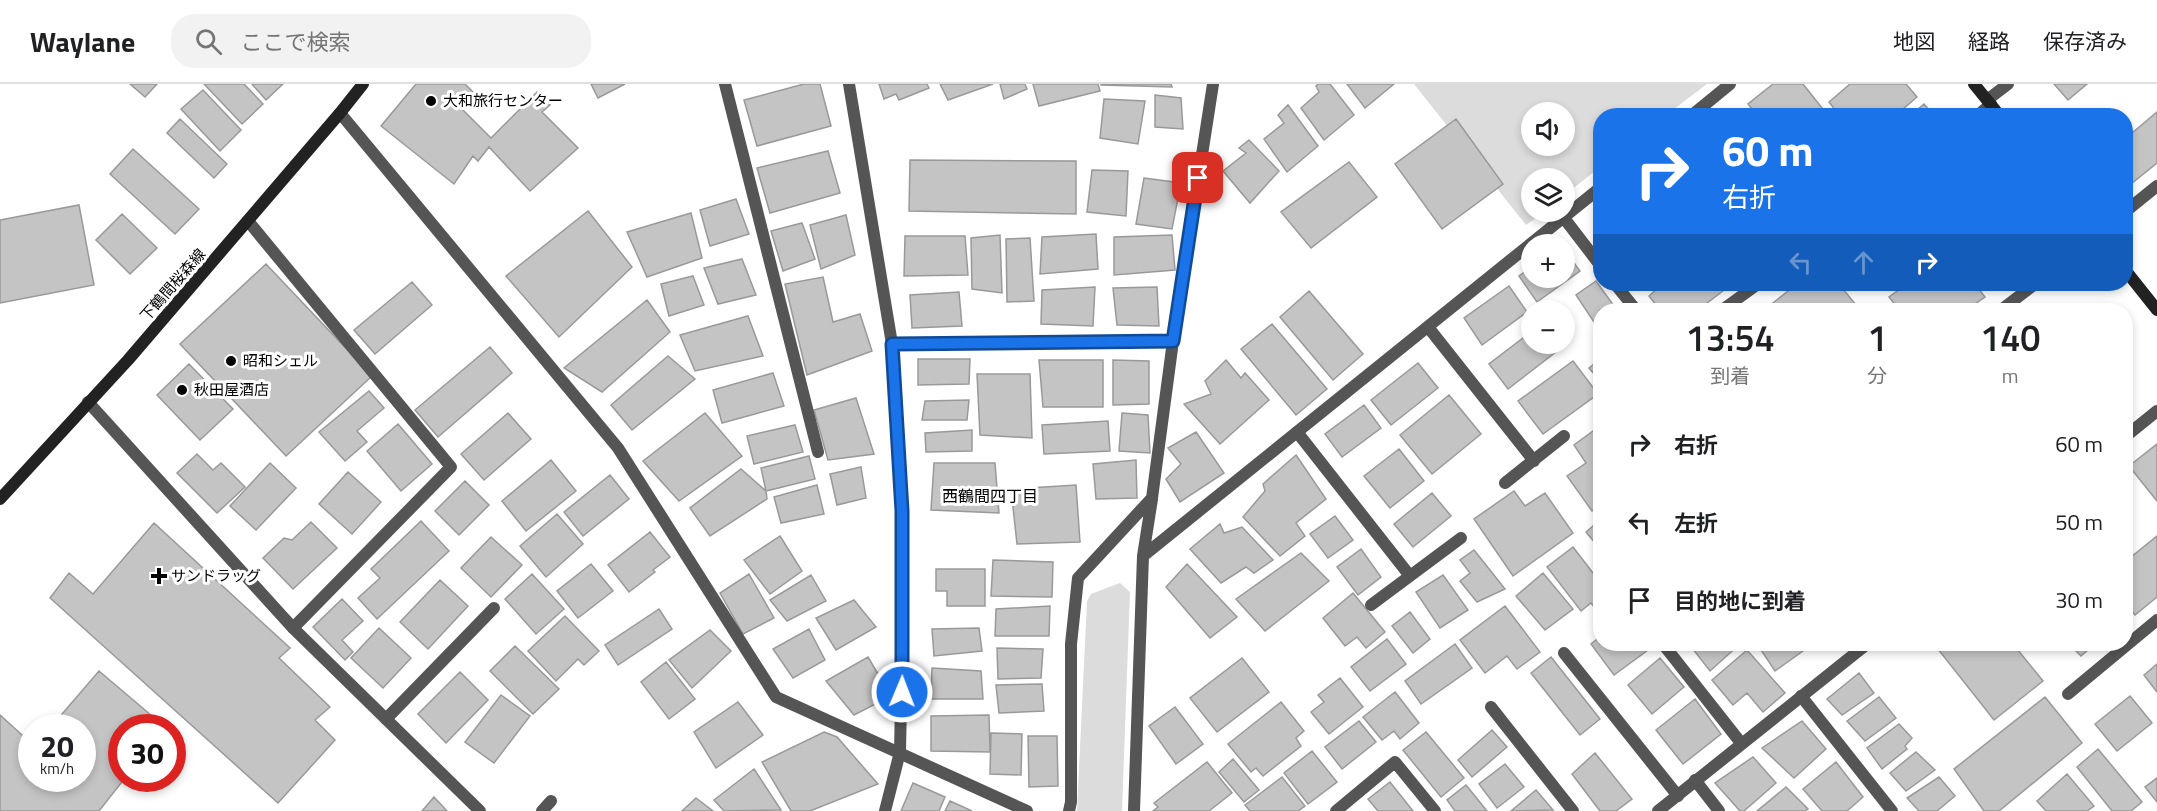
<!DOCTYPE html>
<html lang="ja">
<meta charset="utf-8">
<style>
body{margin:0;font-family:"Titillium Web","Noto Sans JP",sans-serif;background:#f2f2f2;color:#202124;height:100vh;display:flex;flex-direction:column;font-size:22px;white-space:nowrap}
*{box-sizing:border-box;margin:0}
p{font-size:20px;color:#757577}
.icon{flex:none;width:33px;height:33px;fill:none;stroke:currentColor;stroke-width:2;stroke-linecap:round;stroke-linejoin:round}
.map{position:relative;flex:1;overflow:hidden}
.side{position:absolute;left:1593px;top:219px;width:540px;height:348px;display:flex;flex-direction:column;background:#fff;border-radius:24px;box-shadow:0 3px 9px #0003}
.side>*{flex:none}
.banner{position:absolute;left:1593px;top:24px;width:540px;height:183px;border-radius:24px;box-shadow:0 3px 9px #0003;background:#1a73e8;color:#fff;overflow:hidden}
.controls{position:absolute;left:1521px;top:18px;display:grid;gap:12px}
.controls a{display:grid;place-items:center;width:54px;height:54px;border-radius:50%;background:#fff;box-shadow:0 3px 9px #0003;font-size:30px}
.speed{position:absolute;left:18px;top:630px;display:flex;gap:12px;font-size:30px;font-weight:700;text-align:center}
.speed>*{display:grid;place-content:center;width:78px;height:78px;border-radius:50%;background:#fff;box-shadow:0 3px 9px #0003;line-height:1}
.speed small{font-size:15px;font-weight:400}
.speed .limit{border:9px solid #d22;background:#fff;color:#111}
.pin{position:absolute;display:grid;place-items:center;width:51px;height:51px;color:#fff;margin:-26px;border-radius:12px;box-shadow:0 3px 9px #0006}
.me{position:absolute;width:66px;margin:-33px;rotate:1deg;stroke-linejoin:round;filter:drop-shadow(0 0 4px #0008)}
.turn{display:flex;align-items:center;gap:21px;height:126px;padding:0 30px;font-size:27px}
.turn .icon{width:78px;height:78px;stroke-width:2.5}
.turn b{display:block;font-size:42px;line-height:51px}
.lanes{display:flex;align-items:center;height:57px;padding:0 30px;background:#0003;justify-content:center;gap:30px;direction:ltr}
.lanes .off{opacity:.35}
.eta{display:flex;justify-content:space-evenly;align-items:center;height:102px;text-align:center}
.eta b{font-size:36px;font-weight:600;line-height:42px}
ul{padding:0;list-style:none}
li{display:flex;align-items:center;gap:18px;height:78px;padding:0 30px}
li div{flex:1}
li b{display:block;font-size:22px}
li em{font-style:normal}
header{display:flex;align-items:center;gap:36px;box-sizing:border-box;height:84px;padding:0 30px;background:#fff;border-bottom:2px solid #e0e0e0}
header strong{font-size:28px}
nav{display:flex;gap:33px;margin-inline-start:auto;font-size:21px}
.search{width:420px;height:54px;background:#f2f2f2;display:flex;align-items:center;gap:15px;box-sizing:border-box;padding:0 21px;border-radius:24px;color:#757577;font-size:22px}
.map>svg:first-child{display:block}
</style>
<header>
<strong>Waylane</strong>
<div class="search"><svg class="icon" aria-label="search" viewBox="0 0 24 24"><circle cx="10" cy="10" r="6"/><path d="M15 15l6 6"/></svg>ここで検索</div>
<nav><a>地図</a><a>経路</a><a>保存済み</a></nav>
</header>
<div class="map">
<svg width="2157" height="727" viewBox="0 0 2157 727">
<rect width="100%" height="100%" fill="#fff"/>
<path fill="#dcdcdc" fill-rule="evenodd" d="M1414,0H1707L1666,31L1600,32V83L1565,111L1564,94H1532V128H1544L1526,141ZM1532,28H1564V62H1532Z
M1120,499L1130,508L1122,727H1077L1087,517L1091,510Z"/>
<path fill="#c4c4c4" stroke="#999" stroke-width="1.5" d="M130,0H157L145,13Z
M204,0H244L263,20L242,40Z
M252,0H283L266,16Z
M416,0H465L474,9L460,23L491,54L537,8L550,21L542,28L578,64L530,107L489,63L478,77L473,72L454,100L381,42Z
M591,0H625L598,14Z
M804,0H820L831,42L757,62L744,16Z
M879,0H927L929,4L899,16L896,10L884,15Z
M940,0H993L948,16Z
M1000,0H1025L1027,5L1004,15Z
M1033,0H1098L1100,7L1039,22Z
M1171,0L1172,3L1101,1V0Z
M1318,0H1330L1354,31L1324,56L1301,24L1319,8L1316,2Z
M1347,0H1394L1365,24Z
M1773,0H1803L1822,24L1812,32H1757L1748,20Z
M1850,0H1906L1917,13L1895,32H1840L1829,18Z
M2054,0H2087L2068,16Z
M203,6L241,46L220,67L181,25Z
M1155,11L1181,14L1183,45L1155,43Z
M1104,15L1145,17L1138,60L1100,54Z
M1924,20L1934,32H1910Z
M1288,21L1318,62L1287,88L1264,55L1284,39L1278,31Z
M2157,28V79L2126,104V54Z
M180,35L227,80L214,94L167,49Z
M1456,35L1503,100L1442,145L1395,80Z
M1249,56L1279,87L1250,119L1223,87L1246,69L1239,64Z
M133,65L199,125L175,150L110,90Z
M828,67L840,109L770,129L757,84Z
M910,76L1076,77V130L909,127Z
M1349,78L1377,113L1311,164L1281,128Z
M1092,86L1128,87L1126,132L1087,128Z
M1144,94L1181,99L1172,145L1136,140Z
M736,115L749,150L710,162L700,126Z
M79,121L94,201L0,219V136Z
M588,127L632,183L559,253L506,192Z
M691,129L702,174L647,193L627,148Z
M122,130L157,164L130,190L96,156Z
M846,131L855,171L821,185L810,141Z
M802,139L815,175L783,187L771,147Z
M1096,150L1098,185L1040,190L1042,153Z
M1000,151L1002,209L972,205L971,154Z
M1172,151L1175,186L1114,191V153Z
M905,152H965L968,191L904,192Z
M1030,154L1034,217L1007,218L1006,155Z
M1564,165L1580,187L1537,218L1519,192L1532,183V194H1564Z
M742,175L756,211L718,220L704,184Z
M266,180L372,292L286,372L180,260Z
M693,192L704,221L669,232L661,200Z
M823,193L833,238L860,230L872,267L807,291L785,200Z
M1596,197L1617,226H1600V242L1598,244L1576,211Z
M412,198L432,221L375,270L354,246Z
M1662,200H1725L1728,203L1698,226H1660L1649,212Z
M1797,200H1839L1856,221L1849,226H1764Z
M1907,200H1975L1985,213L1966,226H1899L1889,213Z
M1509,202L1527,228L1482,261L1464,234Z
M1095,203L1093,242L1041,240L1042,206Z
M1157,203L1159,242L1117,241L1113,204Z
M1309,207L1363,270L1333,296L1280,233Z
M959,208L962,242L912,244L910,211Z
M647,216L670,248L602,308L564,284Z
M748,232L763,272L695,287L680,251Z
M1272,240L1327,305L1296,331L1241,265Z
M1532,247V260H1558L1561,264L1508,305L1489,280Z
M490,263L512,289L438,353L415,326Z
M668,272L695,295L632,346L611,321Z
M918,275H970L969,300L918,301Z
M1600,275V297L1589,284Z
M1039,276H1103V323H1043Z
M1113,276L1149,277V320L1113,321Z
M1226,276L1241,294L1245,289L1269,316L1220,360L1184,320L1211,310L1205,297Z
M1573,277L1598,310L1543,350L1518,317Z
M1418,279L1438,304L1391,341L1371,316Z
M189,280L233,325L200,356L157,311Z
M773,289L784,322L722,339L713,306Z
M977,290H1030L1032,354L980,351Z
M369,307L384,324L357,347L367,358L345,377L319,348Z
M1449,311L1481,350L1432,390L1400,351Z
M856,314L874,370L828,376L814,326Z
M969,316L967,336H922L925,317Z
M1364,321L1381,344L1342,373L1325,350Z
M508,329L531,355L484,396L461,370Z
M705,329L742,372L679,417L643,377Z
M1122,329L1148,331L1150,369L1119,367Z
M1108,337L1110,367L1044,370L1042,341Z
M398,340L432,380L401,407L367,367Z
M795,341L803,368L754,380L747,352Z
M1600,342V421L1592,427L1567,392L1586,379L1574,361Z
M972,346V367L926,368L925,349Z
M1196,348L1224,389L1180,418L1166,395L1181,380L1168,364Z
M2157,360V417L2129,382Z
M1399,365L1424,397L1390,424L1364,392Z
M197,370L213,386L221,379L245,403L217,429L177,389Z
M1296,371L1326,415L1296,439L1305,452L1280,472L1243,433L1265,407L1263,400Z
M809,372L815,395L766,407L761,384Z
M551,376L576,407L526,447L502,417Z
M1136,376L1137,414L1096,415L1093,380Z
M270,379L296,404L256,446L230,422Z
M934,379H995L999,429L931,426Z
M861,383L866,414L837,421L830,390Z
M741,385L766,407L767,415L710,452L690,424Z
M348,388L381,418L352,450L319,420Z
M610,391L629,415L583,452L564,428Z
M465,397L489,421L459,451L435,427Z
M817,401L824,430L781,439L774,413Z
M1076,401L1080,458L1017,460L1011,405Z
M1514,407L1525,422L1545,409L1573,449L1513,492L1474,435Z
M1432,409L1451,432L1413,463L1394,440Z
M557,430L583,460L546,493L520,462Z
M1335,432L1353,456L1328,474L1310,450Z
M1600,436V465L1586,448Z
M421,437L449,467L377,535L358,514L380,494L371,485Z
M311,438L337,464L293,505L263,474L284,454L292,456Z
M154,439L290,564L279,574L330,623L315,636L335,656L278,719L50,514L69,489L93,510Z
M1220,440L1224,449L1242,443L1273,476L1254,489L1246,483L1221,499L1190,465Z
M650,448L670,473L653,486L655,488L629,508L608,481Z
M780,452L802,487L770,510L744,476Z
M2157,452V513L2135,531L2126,520V477Z
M491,453L522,481L491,513L461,484Z
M1573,463L1600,498V527L1598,528L1591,519L1581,527L1547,483Z
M1361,465L1381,493L1358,511L1337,483Z
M1474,466L1505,505L1477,518L1460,497L1470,489L1460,476Z
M1301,469L1329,497L1265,547L1236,515Z
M993,476L1053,478L1052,513L991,512Z
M591,480L613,507L578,534L557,507Z
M1187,480L1237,533L1210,554L1166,503Z
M936,485H985V522H947V507H936Z
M1543,489L1573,525L1545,546L1516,512Z
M532,490L564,525L536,550L505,515Z
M749,490L774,534L743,550L720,509Z
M811,491L826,517L787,537L770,516Z
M1443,491L1468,526L1440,544L1416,508Z
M440,496L468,522L428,565L400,538Z
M1353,509L1385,548L1366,564L1357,553L1345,562L1323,534Z
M342,515L363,537L342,556L353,568L345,576L313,543Z
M854,516L876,543L836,566L816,534Z
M1050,522L1049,552H995L996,525Z
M1505,522L1540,568L1517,585L1507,572L1485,589L1460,556Z
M659,525L672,545L618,581L605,561Z
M1410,528L1430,555L1413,569L1392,542Z
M565,532L599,567L584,581L578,575L556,597L528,567Z
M379,544L411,574L383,604L351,574Z
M979,544L982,567L934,572L932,545Z
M809,545L825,576L793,594L773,565Z
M710,546L731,567L692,604L669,576Z
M1600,553V560H1650L1652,563L1614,591L1591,560Z
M1387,555L1406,580L1370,607L1351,583Z
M1455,560L1472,584L1421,620L1405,597Z
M1698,560H1740L1710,587L1692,564Z
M1757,560H1808L1810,562L1775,587Z
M1934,560H2013L2043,597L1994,636Z
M2069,560H2095L2081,572Z
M515,562L559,605L533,630L490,587Z
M997,564L1043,565L1041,594L998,595Z
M1747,566L1785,609L1763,628L1747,609L1733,621L1712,596Z
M868,573L891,612L854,631L826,597Z
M1551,573L1600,635L1580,651L1531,589Z
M1242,574L1269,608L1217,648L1190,614Z
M1660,574L1684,603L1652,630L1628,601Z
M666,578L695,615L669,635L641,598Z
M2157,580V608L2144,591Z
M932,584L981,587L983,615H931Z
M99,587L165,643L122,644V694H125L99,727H0V631L32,660V694H82V644H50Z
M460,588L488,616L446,659L418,630Z
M1859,589L1874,609L1842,631L1827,615Z
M1340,594L1363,623L1329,650L1311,628L1324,618L1318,611Z
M1042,600L1044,627L999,629L996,601Z
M1395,608L1419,639L1400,655L1394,647L1382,656L1363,633Z
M501,611L530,632L494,679L465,658Z
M2130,612L2152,639L2117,667L2095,640Z
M1879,613L1896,634L1865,657L1847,637Z
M2045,613L2082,659L1999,727H1984L1954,685Z
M1695,615L1721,650L1683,680L1656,646Z
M738,618L763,651L716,684L694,648Z
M1281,618L1304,647L1296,654L1301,662L1263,692L1256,684L1251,688L1228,660Z
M1175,623L1203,660L1176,680L1149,642Z
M989,631L990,668L931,667V632Z
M1359,637L1376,658L1342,685L1325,663Z
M1802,637L1826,665L1794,694L1762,664Z
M1899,640L1912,654L1905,662L1907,665L1882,685L1867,664Z
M1492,646L1507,663L1472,693L1458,676Z
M824,648L837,653L878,700L810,727H791L762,678Z
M1426,648L1464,694L1441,713L1403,666Z
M991,649L1022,650L1021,691L990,690Z
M1028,652H1057L1058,702L1029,703Z
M2098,665L2142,718L2131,727H2112L2077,683Z
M1312,667L1337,698L1308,720L1284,689Z
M1916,668L1935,686L1906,707L1890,689Z
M1595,669L1632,715L1616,727H1600L1572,690Z
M1753,673L1776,699L1744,727H1740L1715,699Z
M1233,675L1259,706L1244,718L1219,688Z
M1207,678L1232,709L1209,727H1153L1158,723L1154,719Z
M1836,678L1863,713L1847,727H1822L1803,705Z
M1505,680L1524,703L1497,724L1479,700Z
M754,685L781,726L724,727L714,716Z
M2067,690L2094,722L2087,727H2046L2037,717Z
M1282,693L1305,722L1298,727H1250L1245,721Z
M1939,693L1955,712L1937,727H1919L1907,714Z
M2157,694V718L2145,703Z
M1390,698L1413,727H1378L1368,715Z
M913,699L945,713L939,727H901Z
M1466,701L1487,727H1455L1447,716Z
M1786,703L1808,725L1805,727H1757Z
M1536,706L1553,726L1511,727Z
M434,713L447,727H422Z
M696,714L713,727H682Z
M950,717L972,727H945Z"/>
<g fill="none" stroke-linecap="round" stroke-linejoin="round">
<path stroke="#555" stroke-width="12" d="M725,0L818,368
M1987,16L2008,0
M1977,32L1991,20
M2126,127L2157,102
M1564,134L1600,181
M248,137L451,383L293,544
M1615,200L1636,226
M1722,226L1758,200
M2001,226L2035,200
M1428,243L1534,377
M892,260L1173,257
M1297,348L1410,492
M1505,399L1564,352
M1371,521L1461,454
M1663,560L1741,659
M1564,569L1678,712
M1801,612L1892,727
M1491,623L1573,727
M386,635L494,524
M1695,696L1719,727
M1336,727L1395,678L1435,727"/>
<path stroke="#555" stroke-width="12" d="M849,0L892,260L902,427V567L900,668L885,727
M340,29L618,364L776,613L1027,727
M1691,32L1730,0
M88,318L293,544L480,727
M2126,352L2157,327
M1143,472L1600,104
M2068,610L2157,536
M542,727L551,717
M1069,727L1071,718V560L1078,494L1152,414L1173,257L1213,0
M1134,727L1143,472L1152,415
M1658,727L1867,560"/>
<path stroke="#222" stroke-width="12" d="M1974,0L2000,32
M2126,187L2157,226
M0,415L128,276L340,29L363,0"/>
</g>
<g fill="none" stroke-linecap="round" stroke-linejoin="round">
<g stroke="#114b97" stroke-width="15">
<path id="route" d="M902,608V427L892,260L1173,257L1198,94"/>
</g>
<use href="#route" stroke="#1a73e8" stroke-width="10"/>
</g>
<g fill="#000" stroke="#fff" stroke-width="2">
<circle cx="431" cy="17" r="6"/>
<circle cx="231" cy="277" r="6"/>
<circle cx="182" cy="306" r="6"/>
<path d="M156 483h6v6h6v6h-6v6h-6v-6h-6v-6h6z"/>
</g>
<g text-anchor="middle" stroke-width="6" stroke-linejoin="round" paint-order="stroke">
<g font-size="15" fill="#000" stroke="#fff" text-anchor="start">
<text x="443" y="22">大和旅行センター</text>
<text x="243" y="282">昭和シェル</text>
<text x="194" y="311">秋田屋酒店</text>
<text x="171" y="497">サンドラッグ</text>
</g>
<g font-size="15" fill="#000" stroke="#fff">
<text transform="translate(173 201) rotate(-49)" y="5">下鶴間桜森線</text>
</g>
<g font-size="16" fill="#000" stroke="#fff">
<text x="990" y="418">西鶴間四丁目</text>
</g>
</g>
</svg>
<div class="controls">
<a><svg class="icon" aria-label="sound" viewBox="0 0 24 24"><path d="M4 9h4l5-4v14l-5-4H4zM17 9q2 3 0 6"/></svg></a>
<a><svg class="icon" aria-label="layers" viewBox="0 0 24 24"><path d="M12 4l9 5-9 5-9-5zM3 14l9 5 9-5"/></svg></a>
<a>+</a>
<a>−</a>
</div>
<div class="speed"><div>20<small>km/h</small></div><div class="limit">30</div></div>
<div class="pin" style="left:1198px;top:94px;background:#d93025"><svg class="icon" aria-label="arrive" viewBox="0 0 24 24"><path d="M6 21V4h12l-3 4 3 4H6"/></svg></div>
<svg class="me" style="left:902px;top:608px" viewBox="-20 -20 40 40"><circle r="17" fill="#1a73e8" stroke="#fff" stroke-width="3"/><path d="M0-11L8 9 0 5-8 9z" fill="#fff"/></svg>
<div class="banner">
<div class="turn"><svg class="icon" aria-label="right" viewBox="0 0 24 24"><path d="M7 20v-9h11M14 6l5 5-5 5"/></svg><div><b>60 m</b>右折</div></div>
<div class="lanes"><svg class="icon off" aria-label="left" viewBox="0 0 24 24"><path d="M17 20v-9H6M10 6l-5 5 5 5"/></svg><svg class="icon off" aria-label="ahead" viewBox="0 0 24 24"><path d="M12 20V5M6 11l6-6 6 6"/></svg><svg class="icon" aria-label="right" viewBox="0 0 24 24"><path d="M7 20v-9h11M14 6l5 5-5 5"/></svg></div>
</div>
<section class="side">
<div class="eta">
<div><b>13:54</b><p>到着</p></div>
<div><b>1</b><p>分</p></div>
<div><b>140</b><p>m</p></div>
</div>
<ul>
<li><svg class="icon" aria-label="right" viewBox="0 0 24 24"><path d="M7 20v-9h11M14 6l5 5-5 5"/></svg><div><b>右折</b></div><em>60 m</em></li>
<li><svg class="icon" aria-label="left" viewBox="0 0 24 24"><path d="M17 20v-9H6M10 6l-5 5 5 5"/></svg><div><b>左折</b></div><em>50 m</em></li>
<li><svg class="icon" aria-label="arrive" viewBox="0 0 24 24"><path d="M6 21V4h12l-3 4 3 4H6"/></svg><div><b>目的地に到着</b></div><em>30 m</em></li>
</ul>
</section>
</div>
